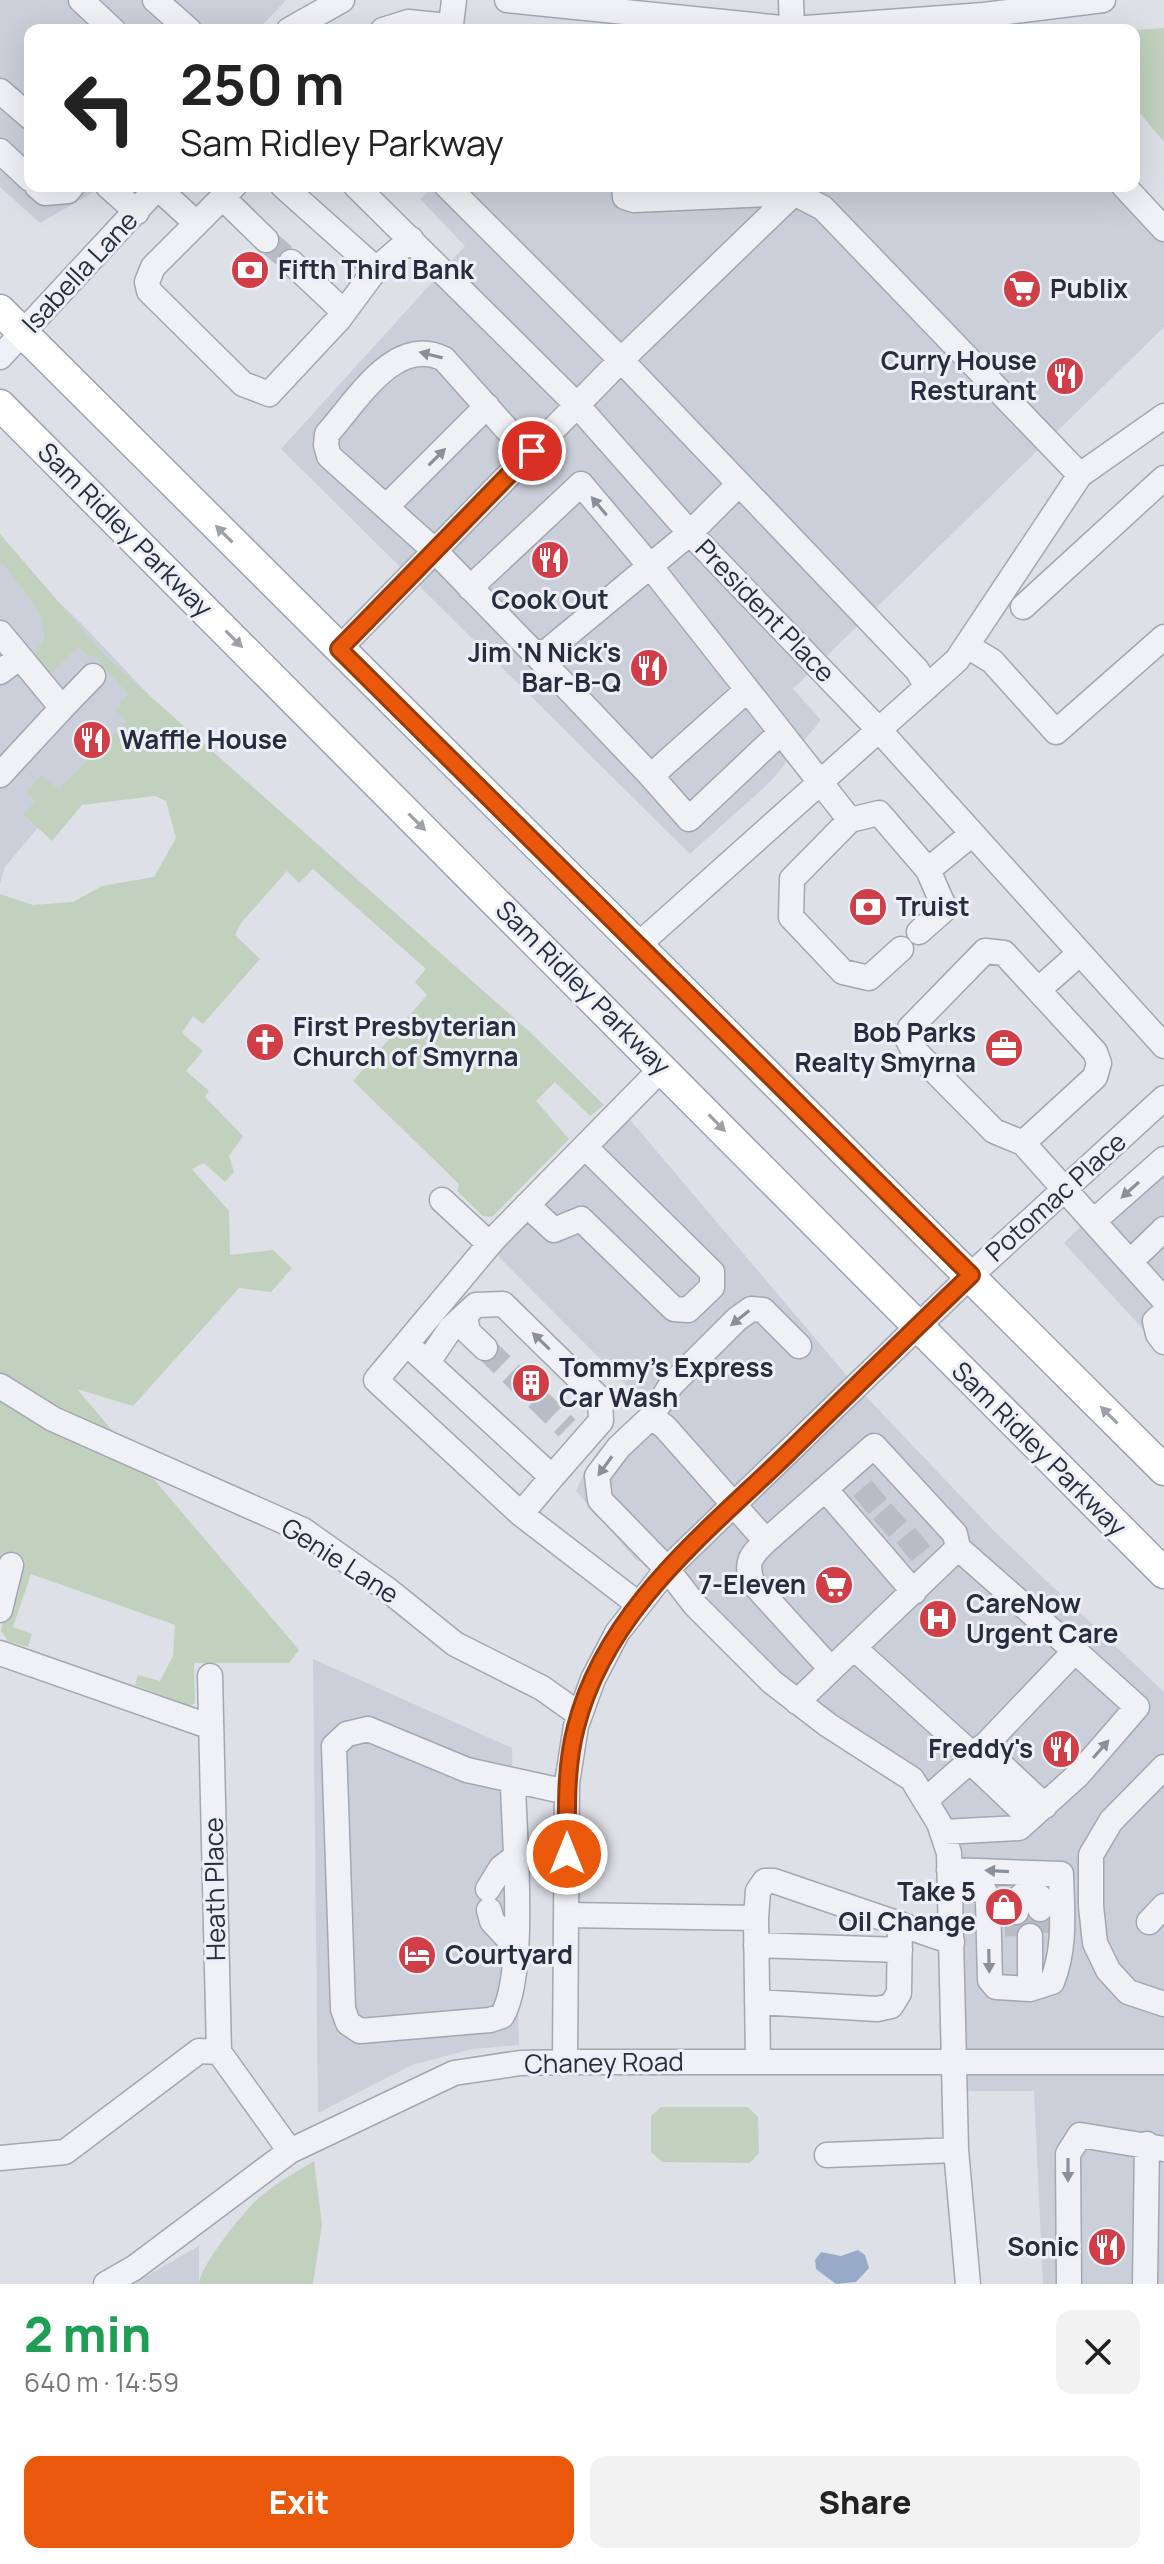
<!DOCTYPE html>
<meta charset="utf-8">
<style>
body{margin:0;font-family:Manrope,sans-serif;background:#f2f2f2;color:#222;height:100vh;display:flex;flex-direction:column;font-size:30px;white-space:nowrap}
*{box-sizing:border-box;margin:0}
p{font-size:26px;color:#767676}
.icon{flex:none;width:44px;height:44px;fill:none;stroke:currentColor;stroke-width:2;stroke-linecap:round;stroke-linejoin:round}
.map{position:relative;height:2284px;overflow:hidden}
.side{display:flex;flex-direction:column;background:#fff;flex:1}
.side>*{flex:none}
.hud{position:absolute;left:24px;top:24px;width:1116px;height:168px;border-radius:16px;box-shadow:0 8px 32px #0002;background:#fff;color:#222;overflow:hidden}
.pin{position:absolute;display:grid;place-items:center;width:68px;height:68px;color:#fff;margin:-34px;border:4px solid #fff;border-radius:50%;box-shadow:0 2px 8px #0007}
.me{position:absolute;width:88px;margin:-44px;rotate:0deg;stroke-linejoin:round;filter:drop-shadow(0 0 6px #0008)}
.turn{display:flex;align-items:center;gap:28px;height:168px;padding:0 24px;font-size:36px}
.turn .icon{width:104px;height:104px;stroke-width:2.5}
.turn b{display:block;font-size:56px;line-height:68px}
.round{display:grid;place-items:center;flex:none;width:84px;height:84px;border-radius:16px;background:#f2f2f2}
.summary{display:flex;align-items:center;justify-content:space-between;height:136px;padding:0 24px}
h1{font-size:48px;font-weight:800;line-height:60px;color:#1e9e55}
.action{display:flex;gap:16px;margin-top:auto;padding:16px 24px}
.action a{flex:1;height:92px;border-radius:16px;background:#ea580c;color:#fff;font-size:32px;font-weight:800;line-height:92px;text-align:center}
.action a+a{background:#f2f2f2;color:#222}
.map>svg:first-child{display:block}
</style>
<div class="map">
<svg width="1164" height="2284" viewBox="0 0 1164 2284">
<rect width="100%" height="100%" fill="#dde0e7"/>
<path fill="#cbcfd9" d="M0,0H286L258,30H30V186H104L40,223L0,187Z
M435,186H1134L1164,213V327L793,689L821,720L770,782L690,854L281,449L465,246L420,199Z
M0,547L80,622L149,695L5,867L0,884Z
M621,1109L853,1383L996,1533L1164,1692V2284H1043L1034,2091H954L949,1853L927,1799L828,1725L667,1569L636,1560L576,1491L588,1465L648,1407L500,1258L493,1240Z
M1164,1145V1352L1064,1243Z
M313,1659L512,1748L519,2045L472,2049L412,2065L318,2113Z
M199,2246V2284H132Z"/>
<path fill="#c1d1be" d="M1164,28V142L1134,106V30Z
M0,534L107,658L531,1033L604,1105L590,1116L555,1082L536,1101L569,1139L492,1217L483,1216L457,1191L459,1184L353,1081L427,995L415,982L426,969L313,869L299,883L287,871L241,923L235,935L260,959L203,1024L193,1016L182,1033L203,1051L186,1071L209,1091L205,1097L243,1136L229,1156L234,1172L225,1182L204,1163L192,1169L229,1211L230,1255L273,1250L292,1268L271,1292L239,1288L133,1406L77,1389L299,1650L289,1663H194L195,1703L190,1706L135,1685L138,1675L160,1681L173,1656L175,1625L31,1574L13,1627L32,1634L28,1647L8,1641L1,1631L15,1564L0,1558V894L33,905L73,902L102,886L154,877L176,838L166,801L155,796L82,805L52,841L23,814L35,802L27,792L41,775L59,789L127,721L115,710L128,694L94,656H88L79,646L46,678L33,655L45,637L39,611L0,560Z
M661,2107H748L758,2117L759,2153L750,2163L662,2162L651,2152V2116Z
M314,2161L322,2224L313,2284H199C199,2267 246,2208 261,2196C277,2183 296,2172 314,2161Z"/>
<path fill="#97abc8" d="M858,2250L865,2255L869,2268L856,2282L836,2284L816,2269L815,2260L821,2252L841,2256Z"/>
<g fill="none" stroke-linecap="round" stroke-linejoin="round">
<path stroke="#b8bcc5" stroke-width="24" stroke-dasharray="24 12" stroke-linecap="butt" d="M266,240L291,262
M485,1348L567,1428
M861,1505L886,1484
M881,1528L906,1506
M904,1552L930,1531
M1040,1909L1041,1936
M1016,1912L1017,1936"/>
<g stroke="#a2a7b1" stroke-width="27">
<path id="minor" d="M81,0L113,30
M155,0L189,30
M507,0L792,29L984,15L1103,0
M791,0L792,29
M289,30L342,0
M383,30L408,22L448,26L451,24L454,0
M0,91L30,117
M0,151L30,179
M37,186L45,193L68,191L72,186
M108,186L137,212
M234,186L153,267L147,282L149,291L243,384L269,394L339,319L376,269L283,186
M356,186L577,405L690,533L879,730L1164,1046
M447,186L621,360L794,193
M624,186L625,197L634,200L794,193L823,208L1080,475
M1124,186L1164,229
M158,188L196,223
M223,198L266,240
M291,262L344,312
M376,269L411,239
M0,357L159,186
M529,454L444,359C395,334 356,402 327,434L326,445L329,456L435,551L539,658L690,533L739,484
M386,507L487,406
M470,588L581,484L650,566L850,820L879,813L928,870L972,834
M1023,607L1164,478
M0,633L62,708L0,775
M967,646L992,661L1056,732L1164,637
M339,649L621,360L917,670L927,687
M539,658L651,776L746,691
M0,672L20,657
M62,708L93,676
M651,776L689,819L780,733
M850,820L792,879L791,917L843,972L869,978L901,949
M919,932L945,909L928,870
M636,947L957,660L1080,475L1164,416
M1038,990L1080,953
M1023,1143L1095,1077L1099,1063L1095,1052L1004,953L985,951L910,1028L907,1038L912,1048L994,1131L1023,1143L1164,1300
M442,1200L483,1238L493,1240
M527,1205L554,1230L581,1219L674,1309L688,1310L712,1287V1272L585,1147
M1095,1220L1164,1159
M1131,1261L1164,1229
M1164,1313L1155,1321L1158,1334L1164,1342
M465,1315L468,1332L485,1348
M799,1346L763,1310L751,1309L737,1319L671,1385L651,1417L619,1447L597,1476L600,1500L667,1569L695,1605L772,1682L828,1725L912,1779L939,1823L949,1853L956,2150L968,2284
M418,1354L552,1477L521,1514
M428,1362L451,1328L476,1305L503,1304L600,1399L601,1421L552,1477
M0,1386L53,1419L303,1530L388,1590L455,1644L542,1688L580,1715
M651,1417L665,1427L766,1541L874,1446L955,1534L958,1548L797,1702
M825,1489L914,1592
M766,1541C751,1555 745,1562 752,1582L831,1669
M958,1548L1075,1651
M638,1604L521,1514L376,1380L493,1240L663,1067
M0,1610L11,1565
M854,1648L974,1756
M0,1653L211,1727
M210,1676L219,2052L290,2151
M982,1747L1045,1806
M970,1761L1030,1818
M1164,1767L1111,1821L1091,1855V1906L1095,1943L1108,1970L1128,1992L1164,2004
M513,1783C514,1836 527,1975 502,2016L490,2020L360,2031L348,2023L343,2009L334,1746L347,1734L368,1729L467,1770L567,1792
M927,1799L970,1761L1075,1651L1137,1707L1078,1775L1019,1828L943,1832
M949,1870L1061,1874C1062,1912 1066,1947 1052,1982L1030,1989L996,1987L990,1980L988,1900L985,1892L950,1883
M488,1889L501,1868L514,1858
M489,1910L492,1921L516,1947
M1016,1912L1019,1898L1030,1889L1040,1897V1909
M566,1915L756,1918L758,1891L765,1881H774L952,1942
M756,1918L758,2062
M1149,1922L1164,1906
M1030,1936V1989
M756,1945L900,1950
M757,2002L877,2009L891,2006L899,1993L900,1924
M565,2062L567,1783L576,1726L593,1679L617,1633L667,1569L971,1275L1164,1098
M827,2155L956,2150
M0,2158L65,2152L199,2051L219,2052
M106,2284L134,2268L290,2151L454,2073L520,2063L565,2062H1164
M1069,2284L1068,2154L1080,2135L1164,2149
M1145,2284L1147,2144"/>
</g>
<g stroke="#9ca3b3" stroke-width="33">
<path id="major" d="M0,310L1164,1470
M0,405L1164,1573"/>
</g>
<use href="#minor" stroke="#f0f1f6" stroke-width="24"/>
<use href="#major" stroke="#fff" stroke-width="30"/>
</g>
<defs><path id="oneway-solid" d="M-6-.8H1V-3.2L6.5 0L1 3.2V.8H-6Z" transform="scale(2)"/></defs>
<g fill="#8b8f9a">
<use href="#oneway-solid" transform="translate(431 355) rotate(-166)"/>
<use href="#oneway-solid" transform="translate(437 457) rotate(-45)"/>
<use href="#oneway-solid" transform="translate(599 506) rotate(-130)"/>
<use href="#oneway-solid" transform="translate(1130 1190) rotate(138)"/>
<use href="#oneway-solid" transform="translate(740 1318) rotate(141)"/>
<use href="#oneway-solid" transform="translate(541 1341) rotate(-136)"/>
<use href="#oneway-solid" transform="translate(605 1466) rotate(126)"/>
<use href="#oneway-solid" transform="translate(1101 1749) rotate(-49)"/>
<use href="#oneway-solid" transform="translate(997 1871) rotate(-177)"/>
<use href="#oneway-solid" transform="translate(989 1961) rotate(89)"/>
<use href="#oneway-solid" transform="translate(1068 2170) rotate(90)"/>
</g>
<g fill="#9da0a8">
<use href="#oneway-solid" transform="translate(224 534) rotate(-135)"/>
<use href="#oneway-solid" transform="translate(234 639) rotate(45)"/>
<use href="#oneway-solid" transform="translate(417 822) rotate(45)"/>
<use href="#oneway-solid" transform="translate(717 1123) rotate(46)"/>
<use href="#oneway-solid" transform="translate(1109 1415) rotate(-135)"/>
</g>
<g fill="none" stroke-linecap="round" stroke-linejoin="round">
<g stroke="#983908" stroke-width="20">
<path id="route" d="M532,451L339,649L971,1275C908,1335 846,1396 784,1457C702,1536 605,1612 576,1727C565,1768 567,1811 567,1854"/>
</g>
<use href="#route" stroke="#ea580c" stroke-width="14"/>
</g>
<defs>
<g id="bank-disc" transform="scale(2)"><circle r="9.5" fill="#d03e48" stroke="#eceff5"/><path d="M-6-4H6V4H-6ZM0-2.3a2.3 2.3 0 1 0 0 4.6a2.3 2.3 0 1 0 0-4.6Z" fill="#fff"/></g>
<g id="supermarket-disc" transform="scale(2)"><circle r="9.5" fill="#d03e48" stroke="#eceff5"/><path d="M-6-5.5h2.5l.6 2H6L4.5 2H-2.5L-4.4-4H-6ZM-1.5 3.2a1.3 1.3 0 1 0 .1 0ZM3 3.2a1.3 1.3 0 1 0 .1 0Z" fill="#fff"/></g>
<g id="restaurant-disc" transform="scale(2)"><circle r="9.5" fill="#d03e48" stroke="#eceff5"/><path d="M-5-6h1v4h1v-4h1v4h1v-4h1v5L-1.5 .5V6h-2V.5L-5-1ZM5-6V6H3V1.5H1.5Q1.5-4 5-6Z" fill="#fff"/></g>
<g id="church-disc" transform="scale(2)"><circle r="9.5" fill="#d03e48" stroke="#eceff5"/><path d="M-1.2-6h2.4v3.5h3.3v2.4h-3.3V6h-2.4V-.1h-3.3v-2.4h3.3Z" fill="#fff"/></g>
<g id="office-disc" transform="scale(2)"><circle r="9.5" fill="#d03e48" stroke="#eceff5"/><path d="M-6-3h4V-5.5h4V-3h4V5H-6ZM-1-4.5V-3h2v-1.5ZM-6 0V1H6V0Z" fill="#fff"/></g>
<g id="building-disc" transform="scale(2)"><circle r="9.5" fill="#d03e48" stroke="#eceff5"/><path d="M-4-6H4V6H1V3H-1V6H-4ZM-2.5-4.3h1.7v1.8h-1.7ZM.8-4.3h1.7v1.8H.8ZM-2.5-1h1.7V.8h-1.7ZM.8-1h1.7V.8H.8Z" fill="#fff"/></g>
<g id="hospital-disc" transform="scale(2)"><circle r="9.5" fill="#d03e48" stroke="#eceff5"/><path d="M-5-5h3v3.5h4V-5h3V5h-3V1.5h-4V5h-3Z" fill="#fff"/></g>
<g id="shop-disc" transform="scale(2)"><circle r="9.5" fill="#d03e48" stroke="#eceff5"/><path d="M-5-2.5h2.3a2.7 3.5 0 0 1 5.4 0H5L5.5 6h-11ZM-1.5-2.5h3a1.5 2.3 0 0 0-3 0Z" fill="#fff"/></g>
<g id="hotel-disc" transform="scale(2)"><circle r="9.5" fill="#d03e48" stroke="#eceff5"/><path d="M-6-4.5h1.5V1H6V5H4.5V3h-9V5H-6ZM-4 0a1.8 1.8 0 1 1 3.6 0ZM.5 0V-2.5h3Q6-2.5 6 0Z" fill="#fff"/></g>
</defs>
<g fill-rule="evenodd">
<use href="#bank-disc" x="250" y="270"/>
<use href="#supermarket-disc" x="1022" y="289"/>
<use href="#restaurant-disc" x="1065" y="376"/>
<use href="#restaurant-disc" x="550" y="560"/>
<use href="#restaurant-disc" x="649" y="668"/>
<use href="#restaurant-disc" x="92" y="740"/>
<use href="#bank-disc" x="868" y="907"/>
<use href="#church-disc" x="265" y="1042"/>
<use href="#office-disc" x="1004" y="1048"/>
<use href="#building-disc" x="531" y="1383"/>
<use href="#supermarket-disc" x="834" y="1585"/>
<use href="#hospital-disc" x="938" y="1619"/>
<use href="#restaurant-disc" x="1061" y="1749"/>
<use href="#shop-disc" x="1004" y="1907"/>
<use href="#hotel-disc" x="417" y="1955"/>
<use href="#restaurant-disc" x="1107" y="2247"/>
</g>
<g text-anchor="middle" stroke-width="6" stroke-linejoin="round" paint-order="stroke">
<g font-size="26" font-weight="bold" fill="#262d3e" stroke="#eceff5" text-anchor="start">
<text x="278" y="279">Fifth Third Bank</text>
<text x="1050" y="298">Publix</text>
<text x="1037" y="370" text-anchor="end">Curry House<tspan x="1037" dy="30">Resturant</tspan></text>
<text x="550" y="609" text-anchor="middle">Cook Out</text>
<text x="621" y="662" text-anchor="end">Jim 'N Nick's<tspan x="621" dy="30">Bar-B-Q</tspan></text>
<text x="120" y="749">Waffle House</text>
<text x="896" y="916">Truist</text>
<text x="293" y="1036">First Presbyterian<tspan x="293" dy="30">Church of Smyrna</tspan></text>
<text x="976" y="1042" text-anchor="end">Bob Parks<tspan x="976" dy="30">Realty Smyrna</tspan></text>
<text x="559" y="1377">Tommy's Express<tspan x="559" dy="30">Car Wash</tspan></text>
<text x="806" y="1594" text-anchor="end">7-Eleven</text>
<text x="966" y="1613">CareNow<tspan x="966" dy="30">Urgent Care</tspan></text>
<text x="1033" y="1758" text-anchor="end">Freddy's</text>
<text x="976" y="1901" text-anchor="end">Take 5<tspan x="976" dy="30">Oil Change</tspan></text>
<text x="445" y="1964">Courtyard</text>
<text x="1079" y="2256" text-anchor="end">Sonic</text>
</g>
<g font-size="26" fill="#262d3e" stroke="#eceff5">
<text transform="translate(80 272) rotate(-47)" y="9">Isabella Lane</text>
<text transform="translate(125 530) rotate(45)" y="9">Sam Ridley Parkway</text>
<text transform="translate(765 611) rotate(46)" y="9">President Place</text>
<text transform="translate(583 988) rotate(45)" y="9">Sam Ridley Parkway</text>
<text transform="translate(1056 1197) rotate(-42)" y="9">Potomac Place</text>
<text transform="translate(1039 1449) rotate(45)" y="9">Sam Ridley Parkway</text>
<text transform="translate(340 1561) rotate(33)" y="9">Genie Lane</text>
<text transform="translate(215 1889) rotate(-91)" y="9">Heath Place</text>
<text transform="translate(604 2063) rotate(-1)" y="9">Chaney Road</text>
</g>
</g>
</svg>
<div class="pin" style="left:532px;top:451px;background:#d93025"><svg class="icon" aria-label="arrive" viewBox="0 0 24 24"><path d="M6 21V4h12l-3 4 3 4H6"/></svg></div>
<svg class="me" style="left:567px;top:1854px" viewBox="-20 -20 40 40"><circle r="17" fill="#ea580c" stroke="#fff" stroke-width="3"/><path d="M0-11L8 9 0 5-8 9z" fill="#fff"/></svg>
<div class="hud">
<div class="turn"><svg class="icon" aria-label="left" viewBox="0 0 24 24"><path d="M17 20v-9H6M10 6l-5 5 5 5"/></svg><div><b>250 m</b>Sam Ridley Parkway</div></div>
</div>
</div>
<section class="side">
<div class="summary"><div><h1>2 min</h1><p>640 m · 14:59</p></div><a class="round"><svg class="icon" aria-label="close" viewBox="0 0 24 24"><path d="M6 6l12 12M18 6L6 18"/></svg></a></div>
<div class="action"><a>Exit</a><a>Share</a></div>
</section>
